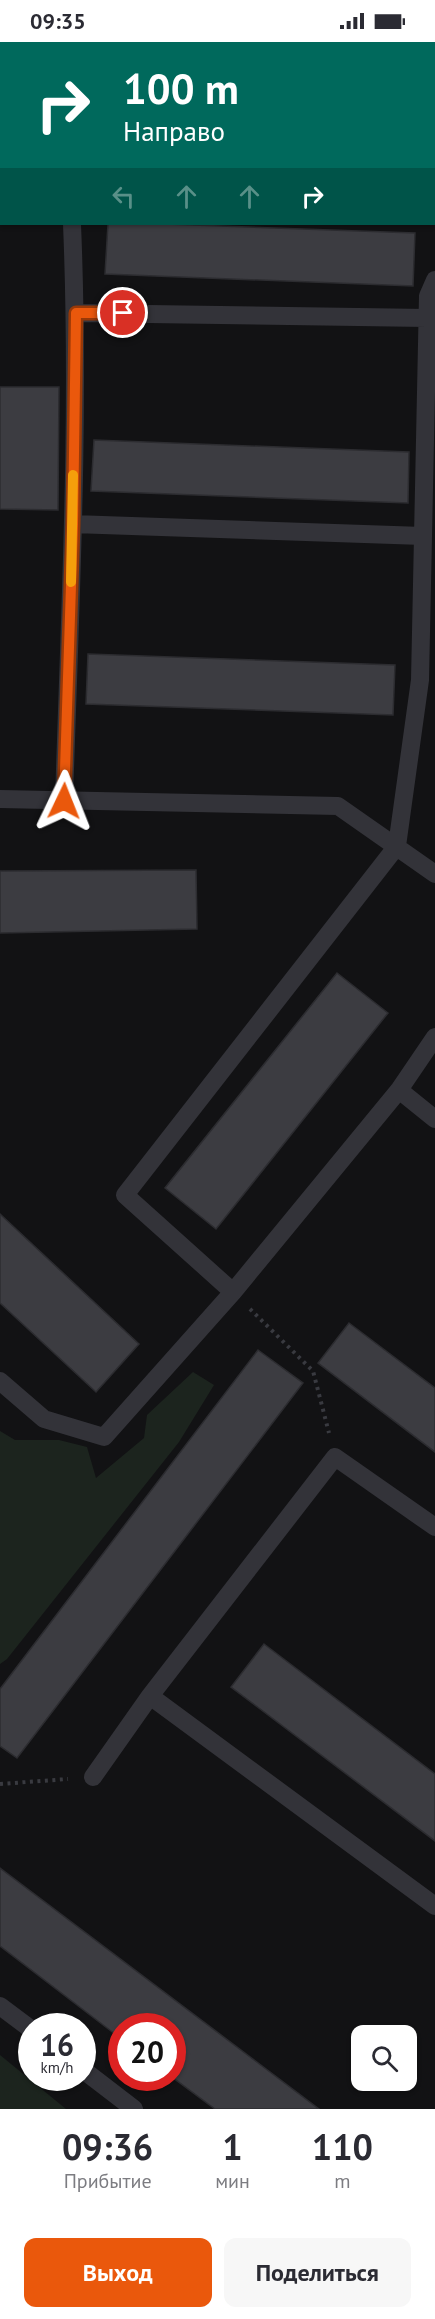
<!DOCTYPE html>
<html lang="ru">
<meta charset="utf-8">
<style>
body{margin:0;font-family:"PT Sans",sans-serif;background:#f7f7f7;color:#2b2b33;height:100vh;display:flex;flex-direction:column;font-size:22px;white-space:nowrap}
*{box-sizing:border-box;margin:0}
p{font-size:20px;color:#7c7c81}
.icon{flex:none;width:33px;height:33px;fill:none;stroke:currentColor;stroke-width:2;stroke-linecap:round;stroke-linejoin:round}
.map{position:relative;height:2067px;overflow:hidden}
.side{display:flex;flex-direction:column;background:#fff;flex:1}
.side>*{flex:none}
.hud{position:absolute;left:0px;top:0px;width:435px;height:183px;box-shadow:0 2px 4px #0004;background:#00695c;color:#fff;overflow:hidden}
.buttons{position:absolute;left:351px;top:1983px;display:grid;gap:12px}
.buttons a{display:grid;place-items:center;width:66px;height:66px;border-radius:12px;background:#fff;box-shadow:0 2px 4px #0004;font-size:30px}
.speed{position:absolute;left:18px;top:1971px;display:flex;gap:12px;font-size:30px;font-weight:700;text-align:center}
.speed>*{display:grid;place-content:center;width:78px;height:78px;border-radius:50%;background:#fff;box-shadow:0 2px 4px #0004;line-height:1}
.speed small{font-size:15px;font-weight:400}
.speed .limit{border:9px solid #d22;background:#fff;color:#111}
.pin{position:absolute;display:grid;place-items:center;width:51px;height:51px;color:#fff;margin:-26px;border:3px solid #fff;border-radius:50%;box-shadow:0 2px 6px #0007}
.me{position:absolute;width:66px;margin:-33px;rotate:2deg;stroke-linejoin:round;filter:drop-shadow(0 0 4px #0008)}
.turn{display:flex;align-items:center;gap:21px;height:126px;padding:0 24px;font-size:27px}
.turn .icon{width:78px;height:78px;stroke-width:2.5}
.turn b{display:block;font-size:42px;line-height:51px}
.lanes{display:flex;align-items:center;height:57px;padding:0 24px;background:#0003;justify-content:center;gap:30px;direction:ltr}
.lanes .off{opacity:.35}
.eta{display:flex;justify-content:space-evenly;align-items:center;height:102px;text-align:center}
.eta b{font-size:36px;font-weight:800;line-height:42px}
.action{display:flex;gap:12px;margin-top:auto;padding:12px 24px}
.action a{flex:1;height:69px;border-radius:12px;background:#ea580c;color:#fff;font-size:24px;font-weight:800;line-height:69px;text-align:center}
.action a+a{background:#f7f7f7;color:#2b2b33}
.status{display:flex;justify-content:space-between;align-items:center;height:42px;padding:0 30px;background:#fff;direction:ltr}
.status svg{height:16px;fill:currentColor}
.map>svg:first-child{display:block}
</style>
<div class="status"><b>09:35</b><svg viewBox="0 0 49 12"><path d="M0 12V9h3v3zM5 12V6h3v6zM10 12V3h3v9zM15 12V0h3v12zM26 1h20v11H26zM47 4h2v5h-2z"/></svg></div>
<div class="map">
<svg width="435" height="2067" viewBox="0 0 435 2067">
<rect width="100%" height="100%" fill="#121214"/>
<path fill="#1e1e21" d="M0,0H167V1L2,2L0,72Z"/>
<path fill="#1c241e" d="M193,1330L214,1343L179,1400L7,1617L0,1622V1389L15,1398H59L87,1405L96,1436L144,1396L147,1373Z
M0,2013L66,2067H0Z"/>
<path fill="#3c3c41" stroke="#2c2c30" stroke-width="1.5" d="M206,0H258V2H206Z
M108,182H165L415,191L413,244L105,232Z
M0,345H59L58,468L0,467Z
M94,398L409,410L408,461L91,449Z
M88,612L395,623L393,673L86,662Z
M196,828L197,887L0,891V829Z
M337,931L388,971L216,1187L165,1146Z
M0,1172L139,1302L96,1350L0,1261Z
M349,1281L435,1346V1410L318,1321Z
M258,1308L303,1341L17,1716L0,1704V1647Z
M264,1602L435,1732V1799L231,1645Z
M0,1826L319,2067H215L172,2035V1984H122V1997L111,1989L0,1904Z"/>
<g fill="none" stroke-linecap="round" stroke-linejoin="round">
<path stroke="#393a40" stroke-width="4" stroke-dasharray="3 4.5" stroke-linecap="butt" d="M250,1267L313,1329L329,1391
M0,1742L68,1737"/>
<path stroke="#333339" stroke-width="18" d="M76,271L427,276
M73,482L423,494
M0,757L338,764L435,832
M64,758C70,566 80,374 72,182
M435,995L399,1048L435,1077
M233,1250L125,1153L397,804L420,638L428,254L435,238
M0,1339L44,1377L104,1395L233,1250L399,1048
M150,1654L435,1864
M93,1735L150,1654L335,1415L435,1485
M0,1964L32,1988
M82,2027L134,2067"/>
<path stroke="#333339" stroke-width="33" d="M180,0L181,2
M395,0V2
M434,44L435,43
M0,88H2"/>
</g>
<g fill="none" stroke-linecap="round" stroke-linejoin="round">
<g stroke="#983908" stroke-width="15">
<path id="route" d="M64,759L73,482L76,271H123"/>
</g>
<use href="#route" stroke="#ea580c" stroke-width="10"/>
<path stroke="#f59e0b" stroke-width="10" d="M71,540L73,433"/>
</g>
</svg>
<div class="buttons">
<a><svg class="icon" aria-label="search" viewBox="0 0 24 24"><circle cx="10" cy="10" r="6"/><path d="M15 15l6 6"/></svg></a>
</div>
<div class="speed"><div>16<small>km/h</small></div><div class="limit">20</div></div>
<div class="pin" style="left:123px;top:271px;background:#d93025"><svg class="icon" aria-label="arrive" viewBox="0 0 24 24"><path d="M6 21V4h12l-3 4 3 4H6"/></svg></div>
<svg class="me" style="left:64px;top:759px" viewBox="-20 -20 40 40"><path d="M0-17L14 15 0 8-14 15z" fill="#ea580c" stroke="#fff" stroke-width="4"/></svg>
<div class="hud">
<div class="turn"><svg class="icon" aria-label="right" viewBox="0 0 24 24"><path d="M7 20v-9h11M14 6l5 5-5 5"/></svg><div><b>100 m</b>Направо</div></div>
<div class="lanes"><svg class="icon off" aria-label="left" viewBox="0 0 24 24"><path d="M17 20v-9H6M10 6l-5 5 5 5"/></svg><svg class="icon off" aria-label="ahead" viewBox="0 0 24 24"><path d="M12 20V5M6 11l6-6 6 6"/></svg><svg class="icon off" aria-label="ahead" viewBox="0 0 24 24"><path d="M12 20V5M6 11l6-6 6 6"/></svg><svg class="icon" aria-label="right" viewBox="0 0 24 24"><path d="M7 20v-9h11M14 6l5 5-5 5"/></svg></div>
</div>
</div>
<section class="side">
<div class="eta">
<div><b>09:36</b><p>Прибытие</p></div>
<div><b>1</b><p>мин</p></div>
<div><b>110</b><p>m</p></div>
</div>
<div class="action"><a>Выход</a><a>Поделиться</a></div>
</section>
